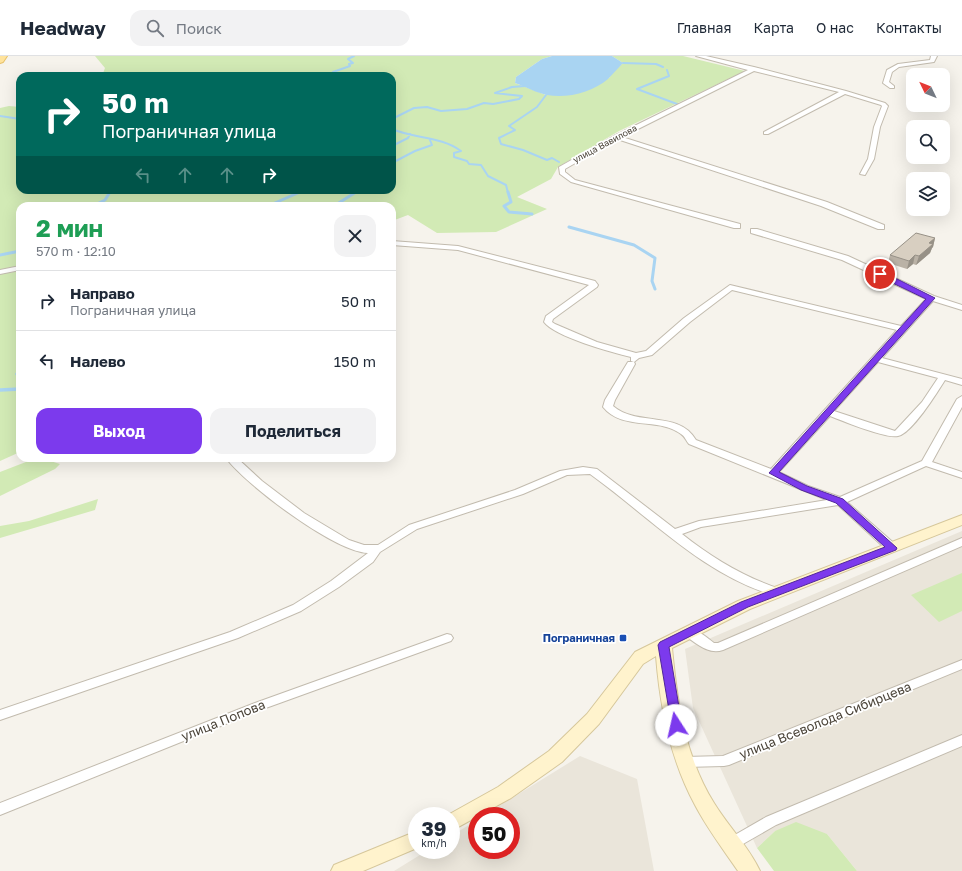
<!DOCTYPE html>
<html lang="ru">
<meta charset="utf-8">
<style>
body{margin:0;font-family:"Golos Text",sans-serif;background:#f2f2f3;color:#1f2937;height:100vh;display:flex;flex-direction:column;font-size:15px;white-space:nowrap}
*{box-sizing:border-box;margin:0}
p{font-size:13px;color:#747a83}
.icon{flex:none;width:22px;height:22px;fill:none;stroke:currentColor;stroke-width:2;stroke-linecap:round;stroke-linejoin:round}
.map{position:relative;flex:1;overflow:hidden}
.drawer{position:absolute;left:16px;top:146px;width:380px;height:260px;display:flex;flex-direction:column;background:#fff;border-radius:12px;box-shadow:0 4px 16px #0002}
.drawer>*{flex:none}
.hud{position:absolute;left:16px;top:16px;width:380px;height:122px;border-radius:12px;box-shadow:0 4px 16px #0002;background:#00695c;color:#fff;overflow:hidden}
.needle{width:26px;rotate:313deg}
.controls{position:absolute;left:906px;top:12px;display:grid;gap:8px}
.controls a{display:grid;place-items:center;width:44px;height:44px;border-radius:8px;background:#fff;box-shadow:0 4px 16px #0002;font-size:20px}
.speed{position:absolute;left:408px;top:751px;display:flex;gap:8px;font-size:20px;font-weight:700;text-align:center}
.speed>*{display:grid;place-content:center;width:52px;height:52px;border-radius:50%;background:#fff;box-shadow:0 4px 16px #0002;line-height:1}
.speed small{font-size:10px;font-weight:400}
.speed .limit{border:6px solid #d22;background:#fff;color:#111}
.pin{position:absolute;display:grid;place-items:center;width:34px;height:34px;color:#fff;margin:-17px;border:2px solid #fff;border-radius:50%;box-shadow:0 1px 4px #0007}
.me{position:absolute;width:44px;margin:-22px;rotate:350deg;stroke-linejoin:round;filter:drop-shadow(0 0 3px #0008)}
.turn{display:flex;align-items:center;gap:14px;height:84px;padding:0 20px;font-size:18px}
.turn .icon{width:52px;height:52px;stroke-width:2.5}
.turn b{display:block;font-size:28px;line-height:34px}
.lanes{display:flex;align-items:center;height:38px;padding:0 20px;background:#0003;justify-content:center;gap:20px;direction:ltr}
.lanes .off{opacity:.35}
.round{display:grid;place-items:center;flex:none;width:42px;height:42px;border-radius:12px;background:#f2f2f3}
.overview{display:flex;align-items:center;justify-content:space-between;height:68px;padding:0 20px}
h1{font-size:24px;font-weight:700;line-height:30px;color:#1e9e55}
.button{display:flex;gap:8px;margin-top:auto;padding:8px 20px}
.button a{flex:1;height:46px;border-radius:12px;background:#7c3aed;color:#fff;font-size:16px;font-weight:700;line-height:46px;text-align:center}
.button a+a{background:#f2f2f3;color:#1f2937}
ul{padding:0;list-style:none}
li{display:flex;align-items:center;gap:12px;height:60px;padding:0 20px;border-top:1px solid #e0e1e3}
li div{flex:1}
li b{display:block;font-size:15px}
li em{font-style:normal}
header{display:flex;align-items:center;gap:24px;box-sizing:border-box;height:56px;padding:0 20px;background:#fff;border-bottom:1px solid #e0e1e3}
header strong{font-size:19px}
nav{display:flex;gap:22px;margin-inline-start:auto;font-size:14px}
.search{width:280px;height:36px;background:#f2f2f3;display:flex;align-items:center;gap:10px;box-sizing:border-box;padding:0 14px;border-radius:12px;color:#747a83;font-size:15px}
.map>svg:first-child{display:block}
</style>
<header>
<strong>Headway</strong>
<div class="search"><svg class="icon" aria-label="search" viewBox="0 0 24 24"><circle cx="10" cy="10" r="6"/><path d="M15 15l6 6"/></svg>Поиск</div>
<nav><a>Главная</a><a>Карта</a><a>О нас</a><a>Контакты</a></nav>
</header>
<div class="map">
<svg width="962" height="815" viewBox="0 0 962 815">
<rect width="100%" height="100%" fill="#f6f3ec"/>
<path fill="#eae5da" d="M962,475V815H857L827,778L775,775L757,792L693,652L685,593Z
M580,700L637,723L654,815H394L428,794H451V780L477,764V794H511V760H483Z"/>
<path fill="#d2eab5" d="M95,0H552L542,3L516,21L515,27L546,39L609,22L613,16L623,7L612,0H683L745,15L619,75L558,111L551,123L517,141L547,153L496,176L437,177L408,159L392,165V150H302L299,148L294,150H20V210L0,214V52L9,50L20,51V134H392V20H102L105,12Z
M20,215V396L0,405V218Z
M44,403L60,408L55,413L0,440V416L31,404Z
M98,443L95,454L0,482V470L29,465Z
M962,517V555L939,566L911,539Z
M796,766L827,778L857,815H774L757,792L775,775Z"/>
<path fill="#a9d4f2" d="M552,0H612L623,7C618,12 613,18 608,23C593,36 567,43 547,39C537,37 526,31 515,27L516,21L542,3Z"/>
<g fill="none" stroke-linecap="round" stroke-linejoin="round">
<path stroke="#a9d4f2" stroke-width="2" d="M623,7L656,8L663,11
M667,14L669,20L637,33L677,48
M332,20L333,16L350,10L349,8L353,7L348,3L354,0
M546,39L537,51L509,70L515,74L499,82L501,88L523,94L547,104L552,102L559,106
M0,60L20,63
M392,63L414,52L427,51L441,55L467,53L484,47L493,48L519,43L522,40L495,37L512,31L525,30
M392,73C415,83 441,80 461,95L454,97V101L467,105L469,108L481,109L488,120L506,129L508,137
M392,90L408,82L410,78
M392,107L415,95L432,89L430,84
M108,137L114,134
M299,137L302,134
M354,137L359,134"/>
<path stroke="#a9d4f2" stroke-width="3" d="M508,136L511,146L504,150L509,156L532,158
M93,150L105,144L110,136
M268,150L300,136
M334,150L356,136
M569,171L634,189L655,202L652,225L655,233
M0,199L20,195"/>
<path stroke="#a9d4f2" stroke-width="3.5" d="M20,316L17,318L20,322
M0,334L20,333"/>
<g stroke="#c2bbae" stroke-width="2">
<path id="street" d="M696,0H706L754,11L846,35L885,47L888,50L880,71L874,103L865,119L860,118L868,103L874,71L882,50L881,49L845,38L768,78H764V76L839,36L754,15L622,81L827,146L884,169V173H878L821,150L617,83L565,113V116L575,124L740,168V172H734L571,126L560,118L559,111L614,80L748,14Z
M931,0H937L934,6L899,11L892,16L889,26L894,30V32H890L883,27L887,14L898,8L930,4Z
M751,173H757L848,200L934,240L962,249V254L933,245L882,302L962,323V329L945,324C937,337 911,378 898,380C886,383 843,365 830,360L779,416L808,430L840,441L922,405L957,343L962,340V351L932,406L962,416V422L926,410L847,446L896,489L897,492L896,495H888L838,449L701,471L682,478C712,502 744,521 780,533L782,536L780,539L776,540C703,519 650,461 590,418L567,419L523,438L417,473L380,496L373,506L339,531L301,555L238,582L0,664V654L230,576L293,549L331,525L368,497C335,496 246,429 226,402H237L262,425L304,457L349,484L364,489H378L409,469L515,434L560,415L583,411L597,413L675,473L699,465L827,444L689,388C686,385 685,380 681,378C659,361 622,375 603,351L605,344L628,306H634L635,308L615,344L613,350C637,371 679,354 696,384L771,413L897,274L732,234L690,266L652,299L639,302L634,306L631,305V301C611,296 555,281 544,266L546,260L589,229L458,194L392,189V185L458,190L595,225L598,229L597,231L553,263L552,266L555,268L597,286L636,297L646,295L684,262L730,229L901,270L926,243L842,204L751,177ZM878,306L938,322L922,346L895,375L834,355Z
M20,210V214L0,218V214Z
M962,482V490L723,594C708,599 696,587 684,579L682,576L684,573C694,570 706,581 714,587H718Z
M447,578L451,579L453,582L451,585L263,653L0,759V747L255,647Z
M962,604V613L729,709L724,710L685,711L680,710L678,706L680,702L685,701L723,700Z
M962,679V690L776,769L736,792L731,794L726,792L724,788L726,784L766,761Z"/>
</g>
<g stroke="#d6c79b" stroke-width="2">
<path id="secondary" d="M962,459V469L750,553L672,592C677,645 685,701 714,747C728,770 749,791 760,815H738C723,793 707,772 695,749C670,703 660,651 656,600L643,608L599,668L562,706L511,742L451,775V760H446L498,731L549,695L587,658L635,596L738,545Z
M417,775V792L363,815H331L334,809Z"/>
</g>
<g stroke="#e6c16a" stroke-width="2">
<path id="primary" d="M0,0H7L3,6L0,7Z"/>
</g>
<use href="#street" fill="#fff" fill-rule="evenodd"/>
<use href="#secondary" fill="#fff3cd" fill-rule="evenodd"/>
<use href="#primary" fill="#ffe39c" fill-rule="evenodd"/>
</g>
<path fill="#bab2a6" d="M935,182L933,191L932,192L930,197L916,209L913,208L907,213L888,207L890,199Z"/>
<path fill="#979187" d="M935,182L933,191L932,192L930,197L916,209L919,200L929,187Z
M915,199L913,208L907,213L909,205Z"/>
<path fill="#d8cfc1" stroke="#979187" d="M916,177L935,182L929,187L933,188L919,200L915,199L909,205L890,199Z"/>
<path fill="#7c3aed" stroke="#51269a" d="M878,216H883L935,242L779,416L807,430L843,443L897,492L896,494L748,551L669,591L682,669L680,672H672L658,589L660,586L741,546L885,491L836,447L801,434L769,417L926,243L878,220Z"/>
<rect fill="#1a4fb4" stroke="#fff" stroke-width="1.5" x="619" y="578" width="8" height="8" rx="2"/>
<g text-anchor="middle" stroke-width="3.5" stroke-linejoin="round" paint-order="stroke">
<g font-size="9" fill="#4b4439" stroke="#fff">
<text transform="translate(605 88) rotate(-28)" y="3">улица Вавилова</text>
</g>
<g font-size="11" font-weight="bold" fill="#164399" stroke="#fff" text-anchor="end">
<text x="615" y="586">Пограничная</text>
</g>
<g font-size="13" fill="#4b4439" stroke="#fff">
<text transform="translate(223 664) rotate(-22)" y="5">улица Попова</text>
<text transform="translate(825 664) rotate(-22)" y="5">улица Всеволода Сибирцева</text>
</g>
</g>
</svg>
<div class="controls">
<a><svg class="needle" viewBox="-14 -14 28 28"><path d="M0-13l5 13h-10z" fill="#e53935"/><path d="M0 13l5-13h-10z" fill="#747a83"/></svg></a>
<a><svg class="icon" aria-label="search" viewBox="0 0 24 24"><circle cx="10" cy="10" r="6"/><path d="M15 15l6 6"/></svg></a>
<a><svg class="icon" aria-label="layers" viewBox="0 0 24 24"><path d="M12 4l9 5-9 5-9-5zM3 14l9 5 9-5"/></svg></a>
</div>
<div class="speed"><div>39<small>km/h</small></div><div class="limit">50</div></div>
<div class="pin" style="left:880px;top:218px;background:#d93025"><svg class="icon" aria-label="arrive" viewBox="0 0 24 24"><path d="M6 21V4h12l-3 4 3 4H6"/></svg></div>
<svg class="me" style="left:676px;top:669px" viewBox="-20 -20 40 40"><circle r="19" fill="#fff"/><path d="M0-13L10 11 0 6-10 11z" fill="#7c3aed"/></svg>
<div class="hud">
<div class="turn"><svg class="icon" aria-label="right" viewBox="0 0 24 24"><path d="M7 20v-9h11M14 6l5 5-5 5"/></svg><div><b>50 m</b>Пограничная улица</div></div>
<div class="lanes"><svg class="icon off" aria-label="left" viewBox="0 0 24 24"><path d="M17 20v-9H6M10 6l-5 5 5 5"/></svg><svg class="icon off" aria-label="ahead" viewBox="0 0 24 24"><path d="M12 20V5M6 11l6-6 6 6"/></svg><svg class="icon off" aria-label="ahead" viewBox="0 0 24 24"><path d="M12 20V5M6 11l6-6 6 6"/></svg><svg class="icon" aria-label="right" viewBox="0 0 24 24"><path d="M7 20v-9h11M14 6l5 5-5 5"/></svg></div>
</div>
<section class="drawer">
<div class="overview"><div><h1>2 мин</h1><p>570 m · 12:10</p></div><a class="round"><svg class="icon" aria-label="close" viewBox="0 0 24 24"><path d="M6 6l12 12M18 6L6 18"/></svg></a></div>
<ul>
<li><svg class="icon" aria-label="right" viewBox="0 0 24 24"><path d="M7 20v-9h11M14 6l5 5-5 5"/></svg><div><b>Направо</b><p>Пограничная улица</p></div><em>50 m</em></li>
<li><svg class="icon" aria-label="left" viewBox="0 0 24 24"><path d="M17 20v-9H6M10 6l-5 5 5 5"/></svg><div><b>Налево</b></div><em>150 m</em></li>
</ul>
<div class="button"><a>Выход</a><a>Поделиться</a></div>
</section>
</div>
